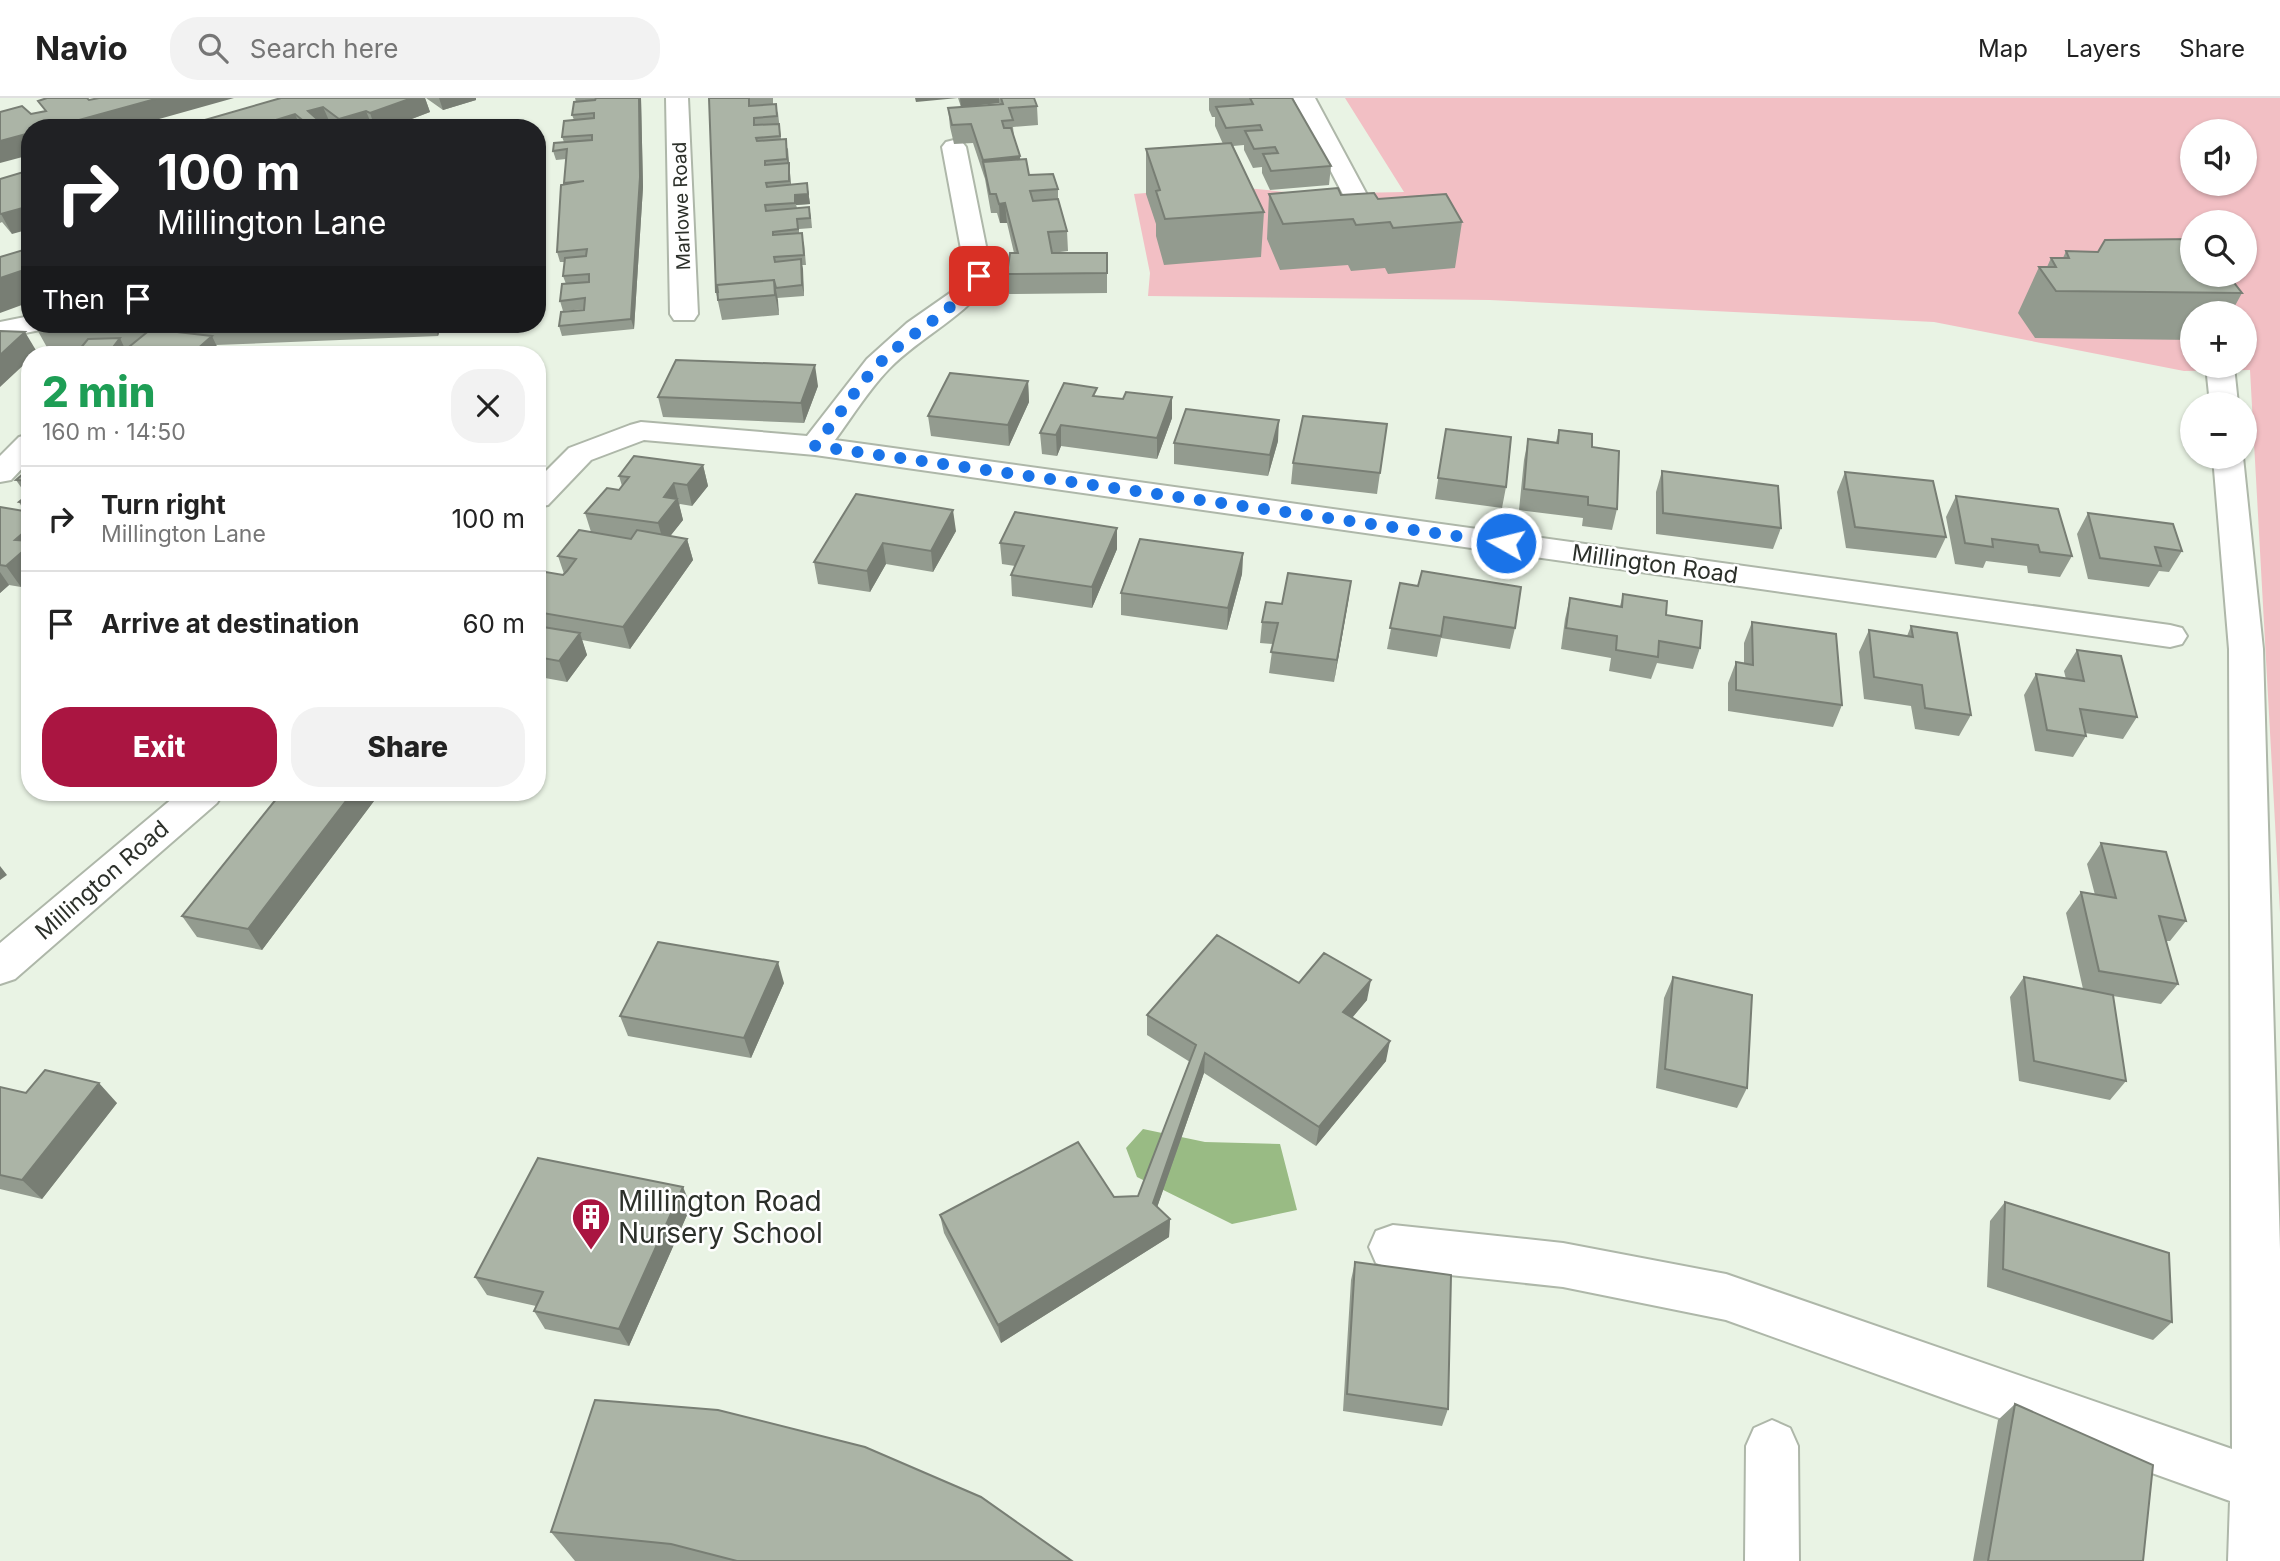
<!DOCTYPE html>
<meta charset="utf-8">
<style>
body{margin:0;font-family:Inter,sans-serif;background:#f2f2f2;color:#222;height:100vh;display:flex;flex-direction:column;font-size:26px;white-space:nowrap}
*{box-sizing:border-box;margin:0}
p{font-size:23px;color:#767676}
.icon{flex:none;width:38px;height:38px;fill:none;stroke:currentColor;stroke-width:2;stroke-linecap:round;stroke-linejoin:round}
.map{position:relative;flex:1;overflow:hidden}
.drawer{position:absolute;left:21px;top:248px;width:525px;height:455px;display:flex;flex-direction:column;background:#fff;border-radius:28px;box-shadow:0 2px 5px #0004}
.drawer>*{flex:none}
.hud{position:absolute;left:21px;top:21px;width:525px;height:214px;border-radius:28px;box-shadow:0 2px 5px #0004;background:#202124;color:#fff;overflow:hidden}
.tools{position:absolute;left:2180px;top:21px;display:grid;gap:14px}
.tools a{display:grid;place-items:center;width:77px;height:77px;border-radius:50%;background:#fff;box-shadow:0 2px 5px #0004;font-size:35px}
.pin{position:absolute;display:grid;place-items:center;width:60px;height:60px;color:#fff;margin:-30px;border-radius:14px;box-shadow:0 4px 10px #0006}
.me{position:absolute;width:77px;margin:-38px;rotate:278deg;stroke-linejoin:round;filter:drop-shadow(0 0 5px #0008)}
.turn{display:flex;align-items:center;gap:24px;height:147px;padding:0 21px;font-size:32px}
.turn .icon{width:91px;height:91px;stroke-width:2.5}
.turn b{display:block;font-size:49px;line-height:60px}
.then{display:flex;align-items:center;height:66px;padding:0 21px;background:#0003;gap:14px;font-size:26px}
.round{display:grid;place-items:center;flex:none;width:74px;height:74px;border-radius:28px;background:#f2f2f2}
.headline{display:flex;align-items:center;justify-content:space-between;height:119px;padding:0 21px}
h1{font-size:42px;font-weight:800;line-height:52px;color:#1e9e55}
.action{display:flex;gap:14px;margin-top:auto;padding:14px 21px}
.action a{flex:1;height:80px;border-radius:28px;background:#aa1541;color:#fff;font-size:28px;font-weight:800;line-height:80px;text-align:center}
.action a+a{background:#f2f2f2;color:#222}
ul{padding:0;list-style:none}
li{display:flex;align-items:center;gap:21px;height:105px;padding:0 21px;border-top:2px solid #e0e0e0}
li div{flex:1}
li b{display:block;font-size:26px}
li em{font-style:normal}
header{display:flex;align-items:center;gap:42px;box-sizing:border-box;height:98px;padding:0 35px;background:#fff;border-bottom:2px solid #e0e0e0}
header strong{font-size:33px}
nav{display:flex;gap:38px;margin-inline-start:auto;font-size:24px}
.search{width:490px;height:63px;background:#f2f2f2;display:flex;align-items:center;gap:18px;box-sizing:border-box;padding:0 24px;border-radius:28px;color:#767676;font-size:26px}
.map>svg:first-child{display:block}
</style>
<header>
<strong>Navio</strong>
<div class="search"><svg class="icon" aria-label="search" viewBox="0 0 24 24"><circle cx="10" cy="10" r="6"/><path d="M15 15l6 6"/></svg>Search here</div>
<nav><a>Map</a><a>Layers</a><a>Share</a></nav>
</header>
<div class="map">
<svg width="2280" height="1463" viewBox="0 0 2280 1463">
<rect width="100%" height="100%" fill="#e9f3e4"/>
<path fill="#f2bfc4" fill-rule="evenodd" d="M1345,0H2280V815L2250,272L2184,273L1934,224L1490,202L1148,198L1150,175L1134,96L1226,88L1306,96L1404,94ZM2193,33H2245V86H2193ZM2193,124H2245V177H2193ZM2193,215H2245V268H2193Z"/>
<path fill="#99bb84" d="M1143,1031L1205,1044L1280,1046L1297,1112L1232,1126L1137,1079L1126,1050Z"/>
<g fill="none" stroke-linecap="round" stroke-linejoin="round">
<g stroke="#aeb7a9" stroke-width="4">
<path id="minor" d="M666,0H688L698,216L694,222H674L670,216Z
M1293,0H1315L1373,108L1370,113H1352L1349,108Z
M954,42L962,44L966,49L992,178C969,218 920,238 888,272C868,293 852,319 835,342L2170,527L2182,530L2187,538L2182,546L2170,549L815,357L644,342L591,362L548,407L537,409V382L569,350L630,327L641,324L807,338L867,261L907,225L960,188L966,178L942,49L946,44Z
M30,218V226H44L40,232L0,240V224Z
M2206,268H2234L2238,306H2210Z
M30,336V362L11,382L0,384V358L19,339Z
M2213,359H2243L2263,551L2280,1151V1463H2228L2230,1403L1726,1222L1563,1189L1393,1171L1376,1165L1369,1149L1376,1133L1393,1127L1563,1145L1726,1176L2232,1351L2229,551Z
M179,695H223L217,705L15,881L0,886V845Z
M1772,1322L1790,1330L1798,1348L1799,1463H1745L1746,1348L1754,1330Z"/>
</g>
<use href="#minor" fill="#fff" fill-rule="evenodd"/>
</g>
<path fill="#939b8f" d="M281,0H425L430,14L388,30H334L331,27L326,29L327,30H177Z
M426,0H476V2L443,12Z
M575,0H641L643,89L634,231L562,238L559,228L584,211L563,213L560,203L566,186L563,178L565,164H560L557,154L566,61L556,62L553,53L564,44L562,39L574,22L572,17L576,4Z
M709,0H773V6L778,15L781,41L788,51L791,87L807,85L810,106L796,107L797,110L809,109L811,119L812,130L799,131V135L804,145L806,167H802L804,198L777,200L779,217L722,222L716,194Z
M958,0H1034L1037,8L1038,27L1013,29L1014,39L1020,61L1029,77L1058,91V101L1067,133L1068,153L1052,155H1107V195L1009,196L1007,176L1014,155L1007,125H1000L997,115H991L985,81L973,45L954,46L950,29L948,10L1000,6L999,5L961,9Z
M1209,0H1292L1331,68L1329,87L1270,92L1262,75V69L1253,70L1244,52V47L1233,48L1264,114L1261,159L1164,167L1156,138V126L1146,96V51L1223,46L1215,28V19H1212L1209,12Z
M0,81L12,136L2,124L0,125Z
M1269,96L1341,97L1378,101L1462,124L1455,170L1388,176L1385,170L1351,173L1348,167L1280,172L1267,141Z
M2066,153L2234,177L2232,181L2242,195L2231,215H2193V242L2035,240L2018,215L2039,169H2047L2051,160H2063Z
M34,226H442L438,238L216,247L221,257H75L79,252L49,253Z
M1028,283L1029,304L1009,348L931,338L928,318Z
M818,288L804,325L663,319L658,299Z
M1097,298L1123,301L1172,320L1157,361L1061,348L1057,358L1042,356L1040,335Z
M1387,326L1377,396L1291,386L1293,365Z
M1446,331L1506,389L1502,410L1435,401Z
M1559,332L1592,349L1617,411L1612,432L1582,428L1583,420L1519,412L1524,362L1528,341L1556,344Z
M1278,343L1268,378L1174,366V345Z
M703,367L708,388L692,408L680,406L679,407L683,422L670,438L687,441L693,462L630,551L582,542L587,557L567,584L545,580L537,590V485L564,476L558,458L591,434L585,415L619,392L622,388L619,378Z
M30,370V481L21,489L9,487L0,495V409L24,413L19,404L27,398L16,382Z
M1662,373L1781,430L1773,451L1656,436V394Z
M1845,374L1946,439L1936,460L1846,450L1837,394Z
M856,396L956,433L933,474L886,466L870,494L818,486L814,464Z
M1956,398L2072,458L2060,479L2028,475L2027,468L1986,463L1983,470L1955,466L1946,419Z
M2088,415L2182,453L2169,474L2159,473L2149,489L2088,481L2077,436Z
M1117,430V451L1092,510L1012,498L1011,477L1015,468L1002,466L1000,445Z
M1243,455L1242,476L1227,532L1121,517V495Z
M1351,483L1348,504L1334,584L1269,575L1273,546L1260,545L1262,524L1282,506Z
M1400,485L1515,530L1510,551L1441,540L1437,559L1387,551Z
M1623,496L1666,517L1700,550L1693,571L1657,565L1651,581L1609,573L1611,560L1561,551L1565,521L1570,500L1620,508Z
M1752,524L1842,607L1833,629L1728,613V585L1736,564L1744,565V545Z
M1911,528L1971,617L1959,638L1915,631L1911,608L1864,601L1859,554L1869,532L1907,538Z
M2077,552L2137,619L2123,641L2085,635L2086,638L2073,659L2035,653L2024,597L2036,576L2066,581L2064,573Z
M281,695H380L262,852L197,839L182,818Z
M2101,745L2186,823L2170,843H2166L2178,886L2161,906L2113,898L2126,983L2110,1002L2019,983L2010,899L2024,879L2083,891L2066,815L2081,794L2095,797L2087,766Z
M1673,879L1747,990L1737,1010L1656,990L1664,900Z
M784,885L751,960L628,938L620,918Z
M1299,885L1367,902L1352,920L1386,963L1316,1048L1204,975L1157,1109L1170,1121L1169,1139L1001,1245L944,1135L940,1117L1114,1099L1138,1098L1190,964L1147,937V917Z
M0,989L26,995L117,1005L42,1101L0,1091Z
M2005,1104L2172,1224L2153,1242L1987,1189L1990,1123Z
M691,1108L629,1248L545,1231L534,1213L536,1208L487,1197L475,1179Z
M1355,1164L1448,1311L1442,1328L1343,1313L1351,1182Z
M2015,1306L2143,1463H1973L1998,1322Z
M551,1434L1072,1463H575Z"/>
<path fill="#787e74" d="M159,0H234L127,30H50Z
M412,0H425L430,14L388,30H375L370,15Z
M439,0H476V2L443,12Z
M639,0H641L643,89L634,231L631,221Z
M915,0H958L916,4Z
M960,0H999V5L961,9Z
M323,9L331,27L322,30L308,13Z
M366,13L373,30H343L339,21Z
M295,16L301,30H265L263,26Z
M30,35V57L0,65V43Z
M786,41L790,75L791,93L787,61Z
M1020,58L1021,77L983,64L984,81L983,62Z
M807,85L810,106L796,107L797,115L795,97Z
M1005,105L1007,125H1000L999,106Z
M30,108V131L12,136L1,116Z
M801,161L803,171L804,198L802,187Z
M30,170V204L0,215V180Z
M774,182L778,202L779,217L775,197Z
M433,226H442L438,238Z
M25,234L37,254L34,257H30V261L0,289V257Z
M212,238L221,257H196L195,253Z
M120,240L125,251L121,257H107Z
M181,252L184,257H175Z
M815,267L818,288L804,325L801,305Z
M1028,283L1029,304L1009,348L1008,327Z
M1172,299V320L1157,361V340Z
M1279,322L1278,343L1268,378L1270,357Z
M1061,327V348L1057,358L1056,337Z
M703,367L708,388L692,408L687,387Z
M674,385L683,422L664,446L658,425L664,399Z
M953,412L956,433L933,474L931,453Z
M30,429V481L21,489L6,468L15,442Z
M1117,430V451L1092,510V489Z
M687,441L693,462L630,551L623,529Z
M883,445L886,466L870,494L867,473Z
M1243,455L1242,476L1227,532L1228,510Z
M0,474L9,487L0,495Z
M1351,483L1348,504L1334,584L1337,562Z
M580,535L587,557L567,584L559,563Z
M537,560L545,580L537,590Z
M352,695H380L262,852L248,831Z
M0,768L7,777L0,782Z
M778,864L784,885L751,960L744,940Z
M1371,882L1367,902L1340,934L1343,914Z
M1390,943L1386,963L1316,1048L1319,1029Z
M1205,955L1204,975L1152,1124L1153,1105Z
M99,985L117,1005L42,1101L22,1082Z
M683,1089L691,1108L629,1248L619,1231Z
M1170,1121L1169,1139L1001,1245L998,1227Z"/>
<path fill="#abb4a6" stroke="#787e74" stroke-width="2" d="M47,0H87L89,2L99,0H159L50,30H30V35L0,43V14L22,8L31,16L46,13L38,3Z
M281,0H412L370,15L366,13L339,21L323,9L308,13L326,29L322,30H312L295,16L263,26L268,30H177Z
M596,0H639L640,79L631,221L559,228L561,214L584,212L585,200L560,203L562,186L589,184V176L563,178L565,160L586,158L587,151L557,154L561,87L584,83L564,85L567,51L553,53L554,45L592,42V37L562,39L564,23L594,20V15L572,17L574,4L595,2Z
M709,0H749V8L776,6L777,18L754,20V27L779,26L780,38L756,40L757,43L786,41L787,61L765,63V67L789,65V83L766,85L767,89L807,85L808,96L795,97V105L765,107L766,113L809,109L810,120L797,121L798,131L773,134V137L802,135L804,157L774,159L775,164L801,161L802,187L776,190L774,182L717,187L718,194H716Z
M1001,0H1034L1037,8L1009,10L1013,22L1002,23L1004,30H1011L1020,58L983,62L971,26L952,27L948,10L1003,6Z
M1250,0H1292L1331,68L1271,73L1263,56L1278,55L1275,49L1254,51L1245,33L1262,32L1260,27L1226,30L1216,9L1253,6Z
M1231,45L1264,114L1165,121L1156,93L1160,92L1146,51Z
M1026,61L1029,77L1053,76L1058,91L1030,93L1033,103L1058,101L1067,133L1048,134L1052,155H1107V175L1007,176L1010,155H1018L1005,105L999,106L996,96H990L983,64Z
M30,72V108L1,116L0,115V81Z
M1338,90L1341,97L1374,95L1378,101L1446,96L1462,124L1393,130L1390,124L1356,127L1353,121L1283,126L1269,96Z
M2193,141V177H2228L2242,195L2056,193L2039,169H2056L2051,160H2069L2066,153L2098,154L2105,142Z
M30,150V170L0,180V159Z
M774,182L775,197L718,202L717,187Z
M151,231L212,238L195,253L181,252L175,257H119Z
M0,233L25,234L0,257Z
M120,240L107,257H75L88,241Z
M676,262L815,267L801,305L658,299Z
M950,275L1028,283L1008,327L928,318Z
M1064,285L1097,290L1093,298L1123,301L1126,294L1172,299L1157,340L1061,327L1056,337L1040,335Z
M1186,311L1279,322L1270,357L1174,345Z
M1303,318L1387,326L1380,375L1293,365Z
M1446,331L1511,339L1506,389L1438,380Z
M1559,332L1592,336V349L1619,353L1617,411L1588,407V399L1524,391L1528,341L1558,345Z
M634,358L703,367L687,387L674,385L664,399L677,401L658,425L585,415L607,390L619,392L629,379L619,378Z
M30,370V383L16,382Z
M1662,373L1778,388L1781,430L1663,415Z
M1845,374L1933,383L1946,439L1855,429Z
M30,395V406L19,404Z
M856,396L953,412L931,453L883,445L867,473L814,464Z
M1956,398L2058,411L2072,458L2040,454L2038,447L1992,441L1993,449L1965,445Z
M0,409L30,414V429L15,442L30,443V447L6,468L0,467Z
M1015,414L1117,430L1092,489L1011,477L1024,448L1000,445Z
M2088,415L2173,426L2182,453L2155,449L2161,468L2100,460Z
M579,432L631,441L637,432L687,441L623,529L537,514V485L546,474L563,477L567,473L576,461L558,458Z
M1140,441L1243,455L1228,510L1121,495Z
M1422,473L1521,489L1515,530L1444,519L1441,538L1390,530L1400,485L1418,488Z
M1288,475L1351,483L1337,562L1271,554L1278,525L1262,524L1266,504L1282,506Z
M1623,496L1667,503L1666,517L1702,523L1700,550L1659,543L1658,559L1616,552L1617,538L1566,530L1570,500L1622,509Z
M1752,524L1836,536L1842,607L1736,592V564L1753,567Z
M537,528L580,535L559,563L537,559Z
M1911,528L1957,535L1971,617L1925,610L1922,587L1874,579L1869,532L1913,539Z
M2077,552L2121,558L2137,619L2080,611L2086,638L2047,632L2036,576L2084,583Z
M281,695H352L248,831L182,818Z
M2101,745L2166,754L2186,823L2159,818L2178,886L2099,873L2081,794L2116,800Z
M1217,837L1299,885L1324,855L1371,882L1343,914L1390,943L1319,1029L1205,955L1153,1105L1170,1121L998,1227L940,1117L1078,1044L1114,1099L1138,1098L1196,947L1147,917Z
M658,844L778,864L744,940L620,918Z
M1673,879L1752,897L1747,990L1665,971Z
M2024,879L2113,897L2126,983L2034,963Z
M45,972L99,985L22,1082L0,1077V989L26,995Z
M538,1060L683,1089L619,1231L534,1213L543,1194L475,1179Z
M2005,1104L2169,1155L2172,1224L2003,1171Z
M1355,1164L1451,1177L1448,1311L1347,1296Z
M595,1302L718,1312L865,1349L981,1399L1072,1463H737L671,1446L551,1434Z
M2015,1306L2153,1367L2143,1463H1988Z"/>
<g fill="none" stroke-linecap="round" stroke-linejoin="round">
<path stroke="#1a73e8" stroke-width="12" stroke-dasharray="0 21.6" d="M979,178C961,209 906,237 878,267C855,291 836,322 815,348L1506,445"/>
</g>
<defs>
<g id="building-pin" transform="scale(2.0125)"><path d="M0 17L-7.5 6A9.5 9.5 0 1 1 7.5 6Z" fill="#aa1541" stroke="#fff"/><path d="M-4-6H4V6H1V3H-1V6H-4ZM-2.5-4.3h1.7v1.8h-1.7ZM.8-4.3h1.7v1.8H.8ZM-2.5-1h1.7V.8h-1.7ZM.8-1h1.7V.8H.8Z" fill="#fff"/></g>
</defs>
<g fill-rule="evenodd">
<use href="#building-pin" x="591" y="1119"/>
</g>
<g text-anchor="middle" stroke-width="5" stroke-linejoin="round" paint-order="stroke">
<g font-size="19" fill="#2c302a" stroke="#fff">
<text transform="translate(681 108) rotate(-92)" y="7">Marlowe Road</text>
</g>
<g font-size="23" fill="#2c302a" stroke="#fff">
<text transform="translate(1655 466) rotate(8)" y="8">Millington Road</text>
<text transform="translate(102 782) rotate(-41)" y="8">Millington Road</text>
</g>
<g font-size="28" fill="#2c302a" stroke="#fff" text-anchor="start">
<text x="618" y="1113">Millington Road<tspan x="618" dy="32">Nursery School</tspan></text>
</g>
</g>
</svg>
<div class="tools">
<a><svg class="icon" aria-label="sound" viewBox="0 0 24 24"><path d="M4 9h4l5-4v14l-5-4H4zM17 9q2 3 0 6"/></svg></a>
<a><svg class="icon" aria-label="search" viewBox="0 0 24 24"><circle cx="10" cy="10" r="6"/><path d="M15 15l6 6"/></svg></a>
<a>+</a>
<a>−</a>
</div>
<div class="pin" style="left:979px;top:178px;background:#d93025"><svg class="icon" aria-label="arrive" viewBox="0 0 24 24"><path d="M6 21V4h12l-3 4 3 4H6"/></svg></div>
<svg class="me" style="left:1506px;top:445px" viewBox="-20 -20 40 40"><circle r="17" fill="#1a73e8" stroke="#fff" stroke-width="3"/><path d="M0-11L8 9 0 5-8 9z" fill="#fff"/></svg>
<div class="hud">
<div class="turn"><svg class="icon" aria-label="right" viewBox="0 0 24 24"><path d="M7 20v-9h11M14 6l5 5-5 5"/></svg><div><b>100 m</b>Millington Lane</div></div>
<div class="then">Then<svg class="icon" aria-label="arrive" viewBox="0 0 24 24"><path d="M6 21V4h12l-3 4 3 4H6"/></svg></div>
</div>
<section class="drawer">
<div class="headline"><div><h1>2 min</h1><p>160 m · 14:50</p></div><a class="round"><svg class="icon" aria-label="close" viewBox="0 0 24 24"><path d="M6 6l12 12M18 6L6 18"/></svg></a></div>
<ul>
<li><svg class="icon" aria-label="right" viewBox="0 0 24 24"><path d="M7 20v-9h11M14 6l5 5-5 5"/></svg><div><b>Turn right</b><p>Millington Lane</p></div><em>100 m</em></li>
<li><svg class="icon" aria-label="arrive" viewBox="0 0 24 24"><path d="M6 21V4h12l-3 4 3 4H6"/></svg><div><b>Arrive at destination</b></div><em>60 m</em></li>
</ul>
<div class="action"><a>Exit</a><a>Share</a></div>
</section>
</div>
